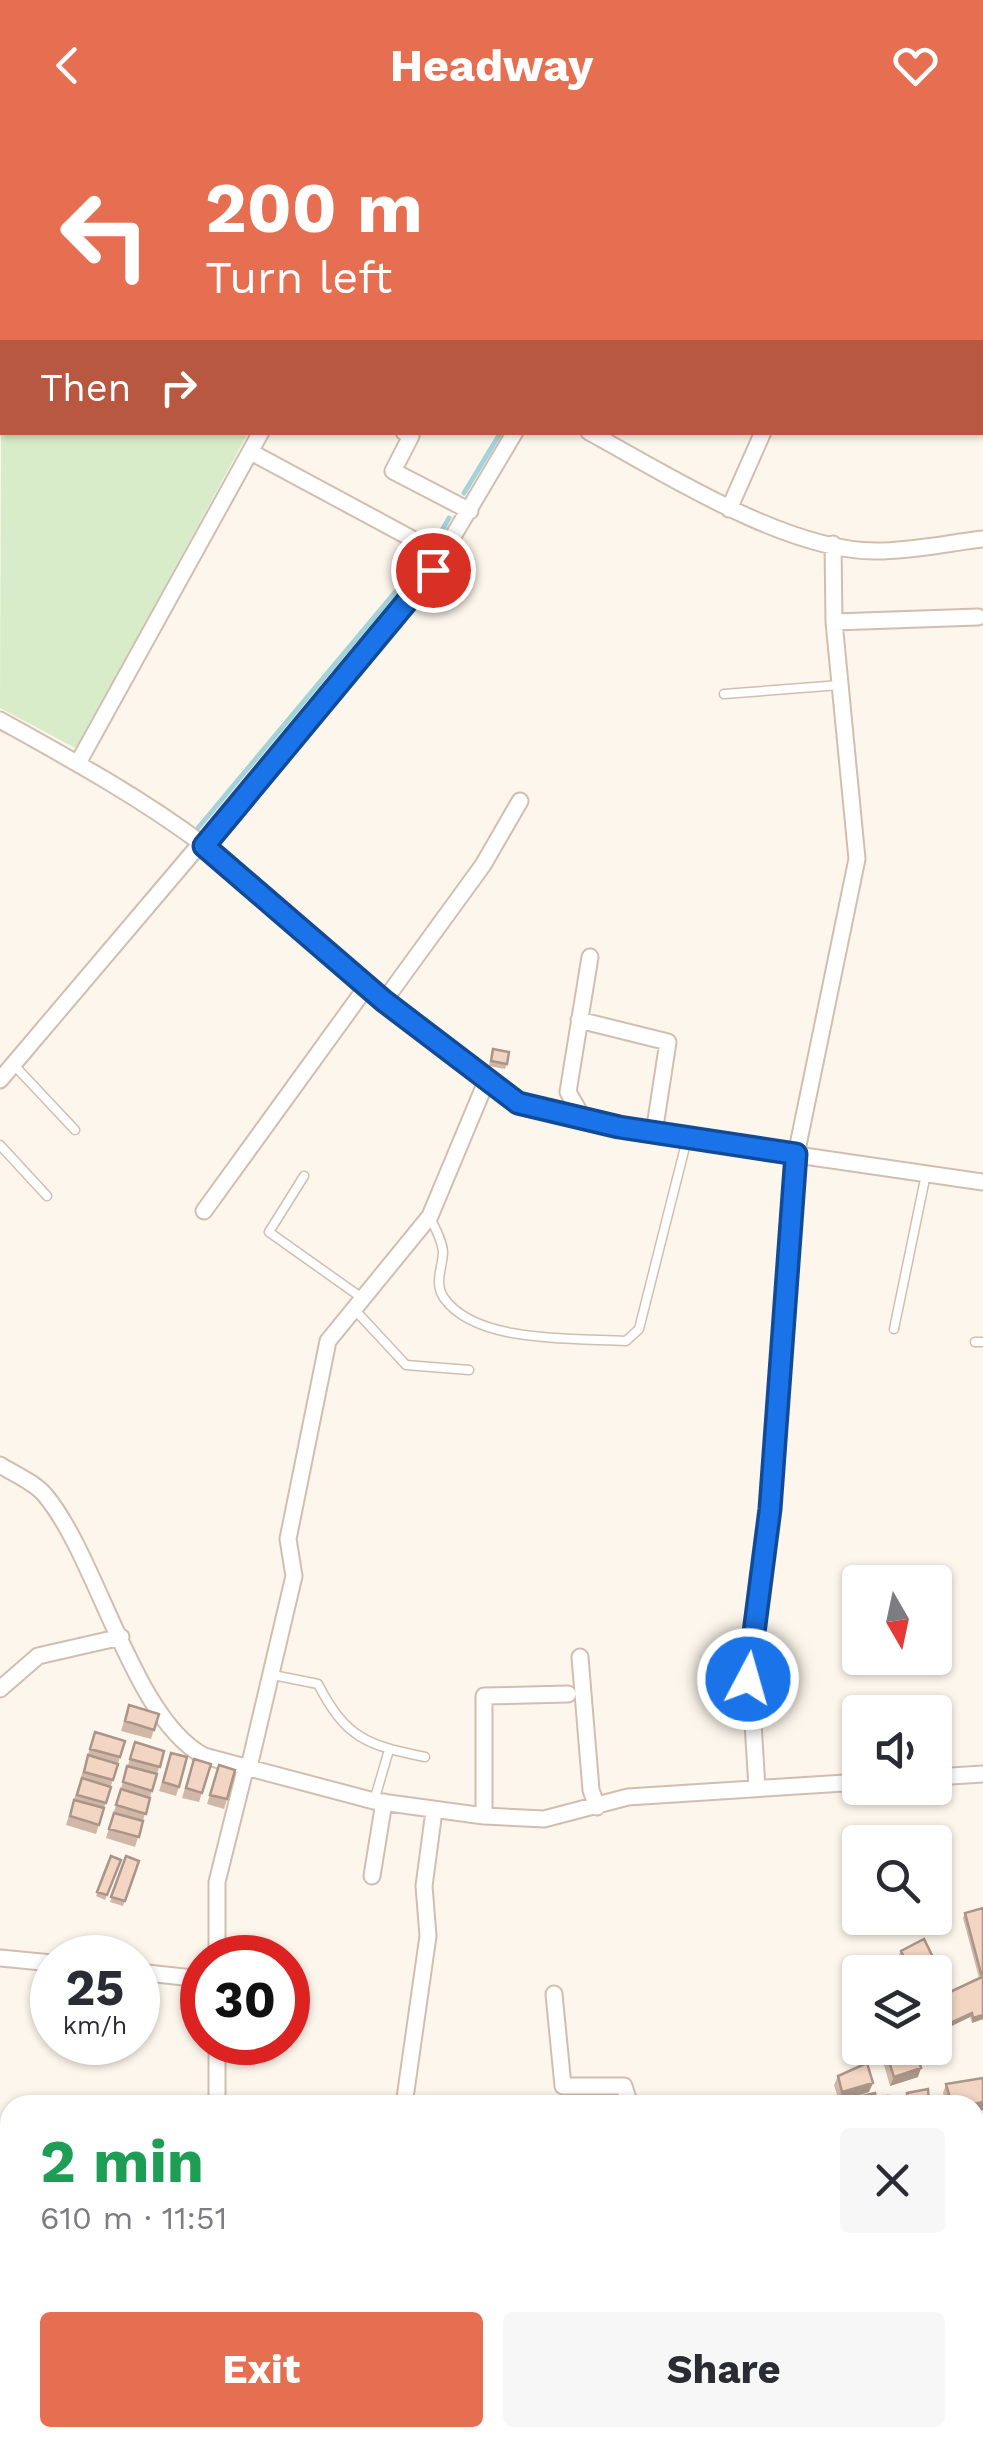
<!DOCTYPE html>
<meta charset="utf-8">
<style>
body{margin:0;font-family:"Work Sans",sans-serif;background:#f7f7f7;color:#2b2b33;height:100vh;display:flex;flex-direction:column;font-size:38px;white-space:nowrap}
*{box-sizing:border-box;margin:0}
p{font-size:32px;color:#7c7c81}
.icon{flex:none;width:55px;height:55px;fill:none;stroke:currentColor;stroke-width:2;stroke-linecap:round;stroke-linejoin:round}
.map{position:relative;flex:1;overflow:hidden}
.details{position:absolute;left:0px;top:1965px;width:985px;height:352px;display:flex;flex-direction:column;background:#fff;border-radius:30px 30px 0 0;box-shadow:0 2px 8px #0004}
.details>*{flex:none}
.guide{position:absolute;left:0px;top:0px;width:985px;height:305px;box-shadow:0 2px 8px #0004;background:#e76f51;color:#fff;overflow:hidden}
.needle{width:65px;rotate:171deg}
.buttons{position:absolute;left:842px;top:1435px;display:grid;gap:20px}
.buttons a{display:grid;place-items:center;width:110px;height:110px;border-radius:10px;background:#fff;box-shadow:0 2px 8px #0004;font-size:50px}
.speed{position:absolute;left:30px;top:1805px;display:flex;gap:20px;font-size:50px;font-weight:700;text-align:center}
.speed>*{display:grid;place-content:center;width:130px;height:130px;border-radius:50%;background:#fff;box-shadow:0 2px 8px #0004;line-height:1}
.speed small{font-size:25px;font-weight:400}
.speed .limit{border:15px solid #d22;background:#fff;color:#111}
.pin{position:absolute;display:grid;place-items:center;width:85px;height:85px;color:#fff;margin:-42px;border:5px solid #fff;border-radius:50%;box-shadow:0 2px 10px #0007}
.me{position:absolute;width:110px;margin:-55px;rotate:6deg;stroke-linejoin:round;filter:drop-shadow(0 0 8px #0008)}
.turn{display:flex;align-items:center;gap:35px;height:210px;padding:0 40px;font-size:45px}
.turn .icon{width:130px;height:130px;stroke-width:2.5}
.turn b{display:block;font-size:70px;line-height:85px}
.then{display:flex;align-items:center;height:95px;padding:0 40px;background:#0003;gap:20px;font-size:38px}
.round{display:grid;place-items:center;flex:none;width:105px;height:105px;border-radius:10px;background:#f7f7f7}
.headline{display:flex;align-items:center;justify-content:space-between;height:170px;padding:0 40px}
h1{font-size:60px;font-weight:700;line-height:75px;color:#1e9e55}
.primary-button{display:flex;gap:20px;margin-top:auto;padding:20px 40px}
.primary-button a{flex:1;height:115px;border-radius:10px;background:#e76f51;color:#fff;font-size:40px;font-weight:700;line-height:115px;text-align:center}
.primary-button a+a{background:#f7f7f7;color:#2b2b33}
header{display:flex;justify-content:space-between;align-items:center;height:130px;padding:0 40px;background:#e76f51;color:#fff;font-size:45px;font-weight:700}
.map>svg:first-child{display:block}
</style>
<header><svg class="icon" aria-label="back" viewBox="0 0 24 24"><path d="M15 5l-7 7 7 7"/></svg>Headway<svg class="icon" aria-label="heart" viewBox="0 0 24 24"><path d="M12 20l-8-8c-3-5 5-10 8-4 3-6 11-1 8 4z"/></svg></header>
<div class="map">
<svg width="983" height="2316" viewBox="0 0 983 2316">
<rect width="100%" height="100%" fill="#fdf6ec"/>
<path fill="#d8ecc9" d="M2,50V302L248,303L77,619L0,578Z"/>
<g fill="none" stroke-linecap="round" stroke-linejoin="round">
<path stroke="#a5d3da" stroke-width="5" d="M659,2L661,0
M464,363L501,302
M436,411L449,388
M198,698L422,430"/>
<g stroke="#d1beb0" stroke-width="11">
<path id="service" d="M724,564L840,555
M13,934L75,1000
M0,1015L47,1066
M304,1046L269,1102L362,1168
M430,1087C435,1098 443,1112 443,1123C442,1139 434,1154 444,1168C476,1214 576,1208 626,1211L639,1199L687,1009
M355,1180L406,1235L469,1240
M894,1199L926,1044
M975,1212H983
M273,1545L318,1554C346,1608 366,1615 425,1627
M374,1671L389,1620
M888,1970L889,1975"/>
</g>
<g stroke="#d1beb0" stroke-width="19">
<path id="minor" d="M36,0L40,2
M423,2L425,0
M674,2L675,0
M896,2L897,0
M404,302L411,306L393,341L470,381
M589,302C666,344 788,422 877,421C912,421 948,413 983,409
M251,322L444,426
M729,379L763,302
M834,492L978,487
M0,590C68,628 138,666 201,713C310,795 402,899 518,973L541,981L687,1009L983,1052
M78,633L261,302
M204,716L433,440L515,302
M384,871L483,735L520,671
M579,890L668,912L654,1003
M0,950L201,713
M584,990L568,962L590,827
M204,1081L367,856
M0,1335C14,1344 34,1352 45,1365C98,1428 133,1589 204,1626L374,1671L484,1686L544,1689L628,1667L860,1652
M580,1527L591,1660L597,1677
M0,1559L38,1526L121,1507
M249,1637L294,1446L288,1409L328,1211L430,1086L486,952
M935,1647L983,1644
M757,1658L749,1528L770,1379L796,1025L857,729L834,492L833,414
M484,1686V1566L568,1564
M372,1746L384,1672
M0,1828L52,1833
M217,1828V1752L246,1636
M138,1842L202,1849
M554,1864L563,1956H624L630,1975
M217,1912V1975
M404,1975L428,1806L424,1756L434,1681
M756,2308L757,2316
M162,2316L168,2308
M385,2316L388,2308"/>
</g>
<g stroke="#d6c0b0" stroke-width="24">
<path id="secondary" d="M975,1996L983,1994
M0,2305L10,2304"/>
</g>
<use href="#service" stroke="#fff" stroke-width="8"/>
<use href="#minor" stroke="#fff" stroke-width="15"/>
<use href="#secondary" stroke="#fff" stroke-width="20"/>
</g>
<path fill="#d1b7a8" d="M220,0H321L320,2H225Z
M494,0H564L562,2H498Z
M493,919L507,934L505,939L489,936Z
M129,1575L159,1584L151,1609L121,1601Z
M95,1602L125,1611L96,1704L66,1695Z
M135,1612L164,1621L135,1717L106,1708Z
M171,1623L179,1657L176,1666L159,1661Z
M211,1634L199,1672L182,1668L191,1638Z
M219,1635L227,1669L224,1679L207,1674Z
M111,1726L121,1730L105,1770L96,1766Z
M126,1726L139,1731L123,1776L110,1772Z
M983,1778V1889L972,1893L970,1887L935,1904V1842H907L899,1825L901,1821L924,1809L950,1862L979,1848L963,1788L965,1783Z
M887,1926L918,1947L890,1956L884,1935Z
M838,1946L869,1962L839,1971L834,1955Z
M983,1948V1980L975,1982V1975H946L943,1963L946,1954Z
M400,2308H433L434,2316H398Z
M472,2308H515L512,2316H478Z
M782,2308H821L830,2315L891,2312V2308H965L961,2316H782Z"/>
<path fill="#aa9588" d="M972,1883L970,1887L935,1904V1900Z
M983,1885V1889L972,1893L973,1888Z
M921,1938L918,1947L890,1956L894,1947Z
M873,1953L869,1962L839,1971L842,1962Z
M983,1972V1980L975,1982V1975H969Z
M924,2308H965L961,2316H921Z"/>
<path fill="#f3d5c3" stroke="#aa9588" stroke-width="2.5" d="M260,0H318L317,2H265Z
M534,0H560L559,2H538Z
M493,919L509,922L507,934L491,931Z
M129,1575L159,1584L154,1600L125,1591Z
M95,1602L125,1611L120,1627L90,1619Z
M135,1612L164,1621L160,1637L130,1629Z
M171,1623L187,1627L179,1657L163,1652Z
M88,1625L118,1634L113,1650L84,1642Z
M194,1629L211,1634L202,1663L186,1658Z
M219,1635L235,1640L227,1669L210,1665Z
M127,1636L157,1644L152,1661L123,1652Z
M82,1648L111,1657L106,1673L77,1665Z
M121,1659L150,1668L146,1684L116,1675Z
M74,1670L104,1678L99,1695L70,1686Z
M114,1683L143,1691L139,1707L109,1699Z
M111,1726L121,1730L107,1765L97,1762Z
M126,1726L139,1731L125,1771L111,1767Z
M983,1778V1885L973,1888L972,1883L935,1900V1842H911L901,1821L924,1809L950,1862L982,1847L965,1783Z
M916,1920L921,1938L894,1947L887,1926Z
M867,1933L873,1953L842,1962L838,1946Z
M983,1948V1972L969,1975H952L946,1954Z
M928,1959L929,1975H909L907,1963Z
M875,1963L876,1971L884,1970L885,1975H863L862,1966Z
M977,2002L980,2010L975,2012V2003Z
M402,2308H433L436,2310L432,2316H409L411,2314Z
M465,2308L469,2316H454L453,2314Z
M486,2308H515L504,2316H492Z
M789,2308H832L828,2315L898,2312V2308H926V2316H789Z"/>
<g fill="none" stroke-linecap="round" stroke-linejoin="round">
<g stroke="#114b97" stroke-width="25">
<path id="route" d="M433,440L204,716L384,871L518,973L619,997L796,1024L770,1379L748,1549"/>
</g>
<use href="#route" stroke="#1a73e8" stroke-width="18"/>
</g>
</svg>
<div class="buttons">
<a><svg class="needle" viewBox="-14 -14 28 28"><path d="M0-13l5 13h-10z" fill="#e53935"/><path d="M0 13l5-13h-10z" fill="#7c7c81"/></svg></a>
<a><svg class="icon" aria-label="sound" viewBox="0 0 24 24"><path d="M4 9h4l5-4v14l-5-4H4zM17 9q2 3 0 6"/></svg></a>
<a><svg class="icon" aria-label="search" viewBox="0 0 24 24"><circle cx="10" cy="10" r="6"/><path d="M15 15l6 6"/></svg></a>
<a><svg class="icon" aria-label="layers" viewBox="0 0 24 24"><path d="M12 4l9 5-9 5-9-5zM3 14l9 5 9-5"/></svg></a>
</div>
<div class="speed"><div>25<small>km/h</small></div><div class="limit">30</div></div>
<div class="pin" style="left:433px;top:440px;background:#d93025"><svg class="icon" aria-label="arrive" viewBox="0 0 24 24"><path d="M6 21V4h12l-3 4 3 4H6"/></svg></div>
<svg class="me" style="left:748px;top:1549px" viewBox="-20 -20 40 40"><circle r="17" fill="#1a73e8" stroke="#fff" stroke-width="3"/><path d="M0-11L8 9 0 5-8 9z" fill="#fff"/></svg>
<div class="guide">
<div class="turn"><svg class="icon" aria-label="left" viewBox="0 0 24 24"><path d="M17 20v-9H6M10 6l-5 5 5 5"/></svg><div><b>200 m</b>Turn left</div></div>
<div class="then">Then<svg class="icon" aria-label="right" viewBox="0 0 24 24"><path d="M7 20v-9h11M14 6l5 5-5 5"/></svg></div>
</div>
<section class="details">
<div class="headline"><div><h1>2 min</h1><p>610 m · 11:51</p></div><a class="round"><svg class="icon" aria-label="close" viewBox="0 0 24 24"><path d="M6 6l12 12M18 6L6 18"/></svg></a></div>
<div class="primary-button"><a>Exit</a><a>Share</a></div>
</section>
</div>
